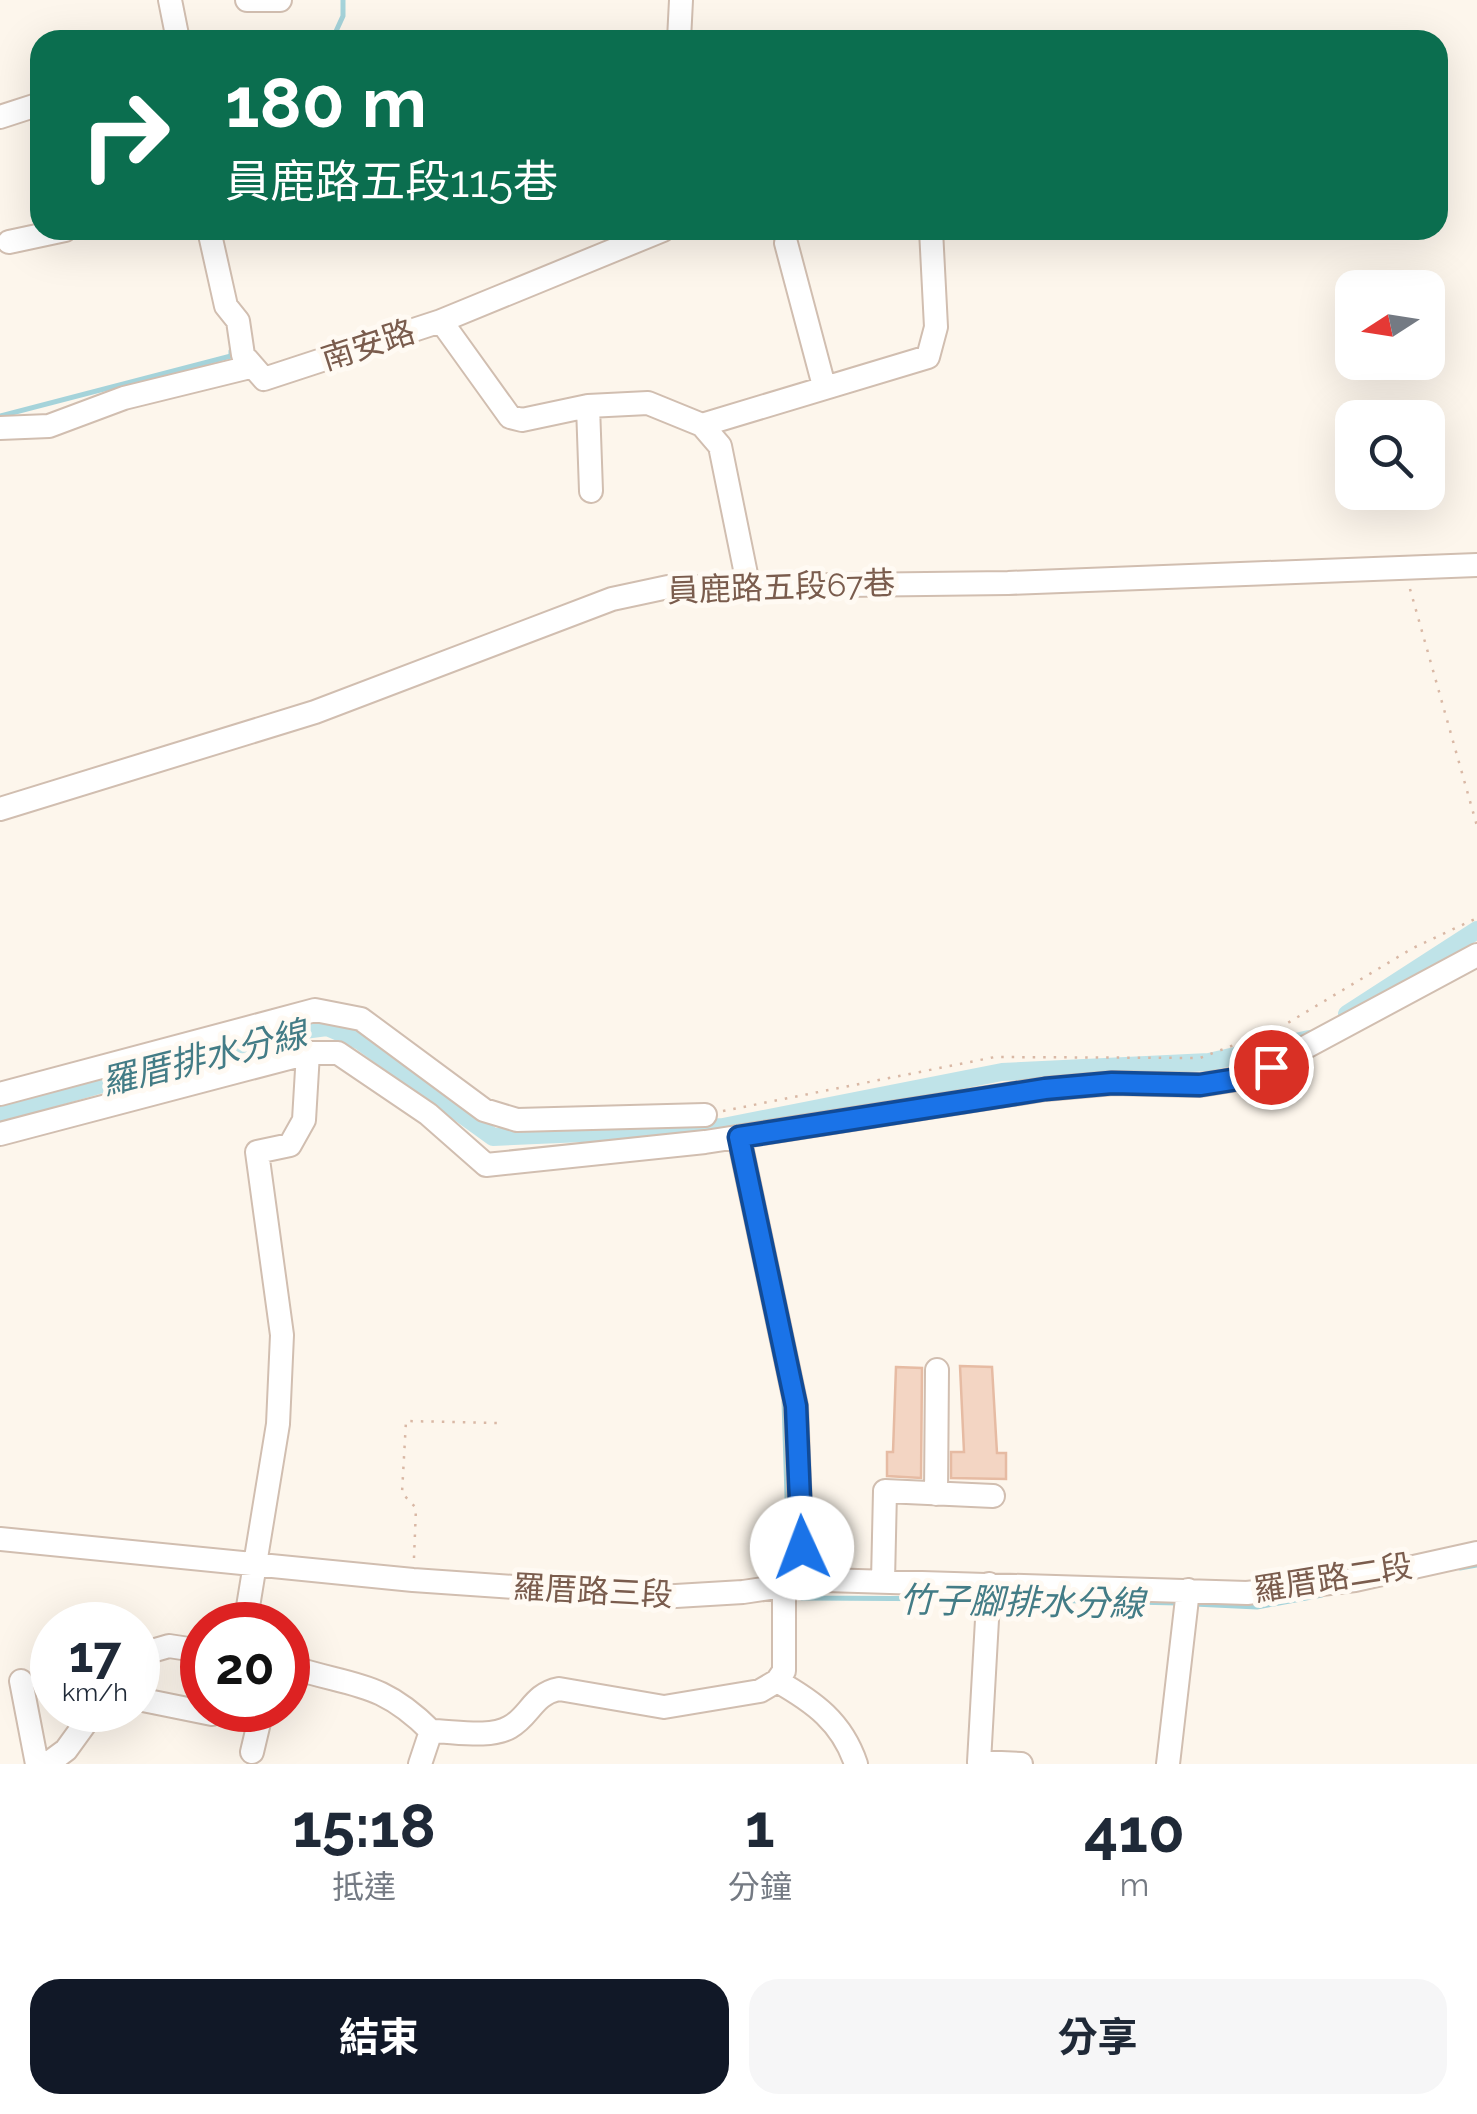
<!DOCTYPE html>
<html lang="zh-TW">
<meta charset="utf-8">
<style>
body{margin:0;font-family:Raleway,"Noto Sans TC",sans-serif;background:#f6f6f7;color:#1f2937;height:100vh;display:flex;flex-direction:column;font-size:38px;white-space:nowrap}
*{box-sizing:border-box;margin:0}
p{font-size:32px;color:#747a83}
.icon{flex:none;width:55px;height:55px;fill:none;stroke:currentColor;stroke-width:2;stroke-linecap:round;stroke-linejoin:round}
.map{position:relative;height:1764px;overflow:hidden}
.drawer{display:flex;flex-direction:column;background:#fff;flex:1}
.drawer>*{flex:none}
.top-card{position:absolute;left:30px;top:30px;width:1418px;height:210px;border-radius:30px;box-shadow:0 10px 40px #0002;background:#0b6e4f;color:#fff;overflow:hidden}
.needle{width:65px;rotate:258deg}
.buttons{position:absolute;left:1335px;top:270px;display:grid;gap:20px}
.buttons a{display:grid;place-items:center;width:110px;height:110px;border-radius:20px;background:#fff;box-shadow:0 10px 40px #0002;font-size:50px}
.speed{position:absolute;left:30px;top:1602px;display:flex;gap:20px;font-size:50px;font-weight:700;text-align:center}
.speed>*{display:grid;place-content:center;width:130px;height:130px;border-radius:50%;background:#fff;box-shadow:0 10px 40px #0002;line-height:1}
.speed small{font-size:25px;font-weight:400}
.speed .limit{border:15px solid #d22;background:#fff;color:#111}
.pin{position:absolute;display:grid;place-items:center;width:85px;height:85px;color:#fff;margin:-42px;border:5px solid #fff;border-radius:50%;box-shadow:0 2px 10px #0007}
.me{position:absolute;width:110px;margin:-55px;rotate:358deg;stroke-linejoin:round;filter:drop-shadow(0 0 8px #0008)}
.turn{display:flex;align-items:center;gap:35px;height:210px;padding:0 30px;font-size:45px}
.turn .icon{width:130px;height:130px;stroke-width:2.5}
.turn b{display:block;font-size:70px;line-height:85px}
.eta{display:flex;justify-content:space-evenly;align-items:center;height:170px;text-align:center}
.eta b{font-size:60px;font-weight:700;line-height:70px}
.action{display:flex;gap:20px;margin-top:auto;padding:20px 30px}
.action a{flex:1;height:115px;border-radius:30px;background:#111827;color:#fff;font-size:40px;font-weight:700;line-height:115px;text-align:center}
.action a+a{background:#f6f6f7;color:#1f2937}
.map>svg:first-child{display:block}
</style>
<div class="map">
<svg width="1477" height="1764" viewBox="0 0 1477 1764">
<rect width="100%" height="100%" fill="#fdf6ec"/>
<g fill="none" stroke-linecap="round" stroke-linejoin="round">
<path stroke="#a5d3da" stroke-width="5" d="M332,40L343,16V0
M0,416L231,356V351
M784,1402L789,1558L793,1571
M1460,1568L1477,1565
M799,1590L802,1598L983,1599
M994,1599L1178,1603
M1194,1604L1257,1607L1322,1595"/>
<path stroke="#bfe3e8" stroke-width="18" d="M1347,1014L1477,930
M0,1113L281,1033L327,1027L360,1041L493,1137L723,1127L1002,1072L1209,1062L1309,1039"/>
</g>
<path fill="#f3d5c3" stroke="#e6bba3" stroke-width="2.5" d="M960,1366L992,1367L997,1453H1006V1479L951,1478V1452H964Z
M896,1367L922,1368L921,1478L887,1476V1452H893Z"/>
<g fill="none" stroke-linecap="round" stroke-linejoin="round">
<g stroke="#d1beb0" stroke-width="26">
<path id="minor" d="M170,0L178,40
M247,0H280
M679,40L681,0
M0,117L40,104
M209,230L226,306L238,321L243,355L264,379L441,321L510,417L522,420L588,406L648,403L702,425L720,446L748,584
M9,242L65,230
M786,243L824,386
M441,321L663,230
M588,406L591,491
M702,425L928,357L936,327L931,230
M0,428L49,426L124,398L250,367
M0,809L315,712L612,599L668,587L1008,583L1477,565
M0,1094L315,1010L361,1019L484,1110L517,1120L705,1115
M0,1134L308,1053H338L428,1114L486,1165L705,1142L1045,1089L1113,1083L1200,1085L1250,1077L1477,955
M739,1137L796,1406L803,1584
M936,1494L937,1370
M0,1539L413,1580L659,1597L743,1592L826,1580L1247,1593L1355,1580L1477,1553
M883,1581L885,1491L993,1496
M989,1584L979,1762L1021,1764
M245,1625L278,1424L282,1335L257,1152L290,1145L304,1120L308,1053
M138,1655L169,1646L202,1651
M288,1666C351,1687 379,1679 431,1731C453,1731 490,1739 510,1727C530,1716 533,1694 559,1689L664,1707L760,1691L777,1681L784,1671V1586
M21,1681L37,1764
M777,1681C814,1702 842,1722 856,1764
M138,1699L212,1714
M252,1752L262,1710
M47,1764L66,1750L95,1710
M420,1764L431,1731
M1168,1764L1188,1590"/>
</g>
<path stroke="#d9b8a5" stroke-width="2.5" stroke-dasharray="2.5 8" stroke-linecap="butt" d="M1410,589L1477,826
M723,1111L995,1057L1200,1058L1281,1027L1413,948L1477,918
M414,1558L416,1508L402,1493L406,1421L497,1423"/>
<use href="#minor" stroke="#fff" stroke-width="22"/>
</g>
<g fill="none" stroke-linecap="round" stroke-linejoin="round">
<g stroke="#114b97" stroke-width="25">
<path id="route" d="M802,1548L796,1406L739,1137L1045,1089L1112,1083L1200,1085L1250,1077L1271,1067"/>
</g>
<use href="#route" stroke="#1a73e8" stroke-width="18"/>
</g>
<g text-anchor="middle" stroke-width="10" stroke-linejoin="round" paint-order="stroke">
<g font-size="32" fill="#7a5c4d" stroke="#fffaf3">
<text transform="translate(368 345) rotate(-18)" y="11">南安路</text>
<text transform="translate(781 587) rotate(-2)" y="11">員鹿路五段67巷</text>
<text transform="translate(1333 1578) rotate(-9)" y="11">羅厝路二段</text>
<text transform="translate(593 1591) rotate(3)" y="11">羅厝路三段</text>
</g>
<g font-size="35" font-style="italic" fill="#437c86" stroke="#fffaf3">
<text transform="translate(204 1058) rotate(-14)" y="12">羅厝排水分線</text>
<text transform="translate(1022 1602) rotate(1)" y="12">竹子腳排水分線</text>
</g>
</g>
</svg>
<div class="buttons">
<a><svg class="needle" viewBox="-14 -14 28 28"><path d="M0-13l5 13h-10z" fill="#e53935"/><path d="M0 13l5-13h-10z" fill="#747a83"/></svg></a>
<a><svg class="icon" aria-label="search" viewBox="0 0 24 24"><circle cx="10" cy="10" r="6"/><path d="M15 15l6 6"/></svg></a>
</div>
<div class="speed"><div>17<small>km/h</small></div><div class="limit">20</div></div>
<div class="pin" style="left:1271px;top:1067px;background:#d93025"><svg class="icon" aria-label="arrive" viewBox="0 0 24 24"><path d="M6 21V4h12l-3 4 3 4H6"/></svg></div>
<svg class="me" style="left:802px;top:1548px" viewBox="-20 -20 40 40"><circle r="19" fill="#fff"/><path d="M0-13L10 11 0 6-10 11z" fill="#1a73e8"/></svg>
<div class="top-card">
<div class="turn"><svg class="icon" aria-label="right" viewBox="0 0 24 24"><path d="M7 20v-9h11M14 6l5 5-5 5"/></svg><div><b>180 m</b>員鹿路五段115巷</div></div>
</div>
</div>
<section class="drawer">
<div class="eta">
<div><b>15:18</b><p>抵達</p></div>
<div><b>1</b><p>分鐘</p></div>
<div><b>410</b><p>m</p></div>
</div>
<div class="action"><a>結束</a><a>分享</a></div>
</section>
